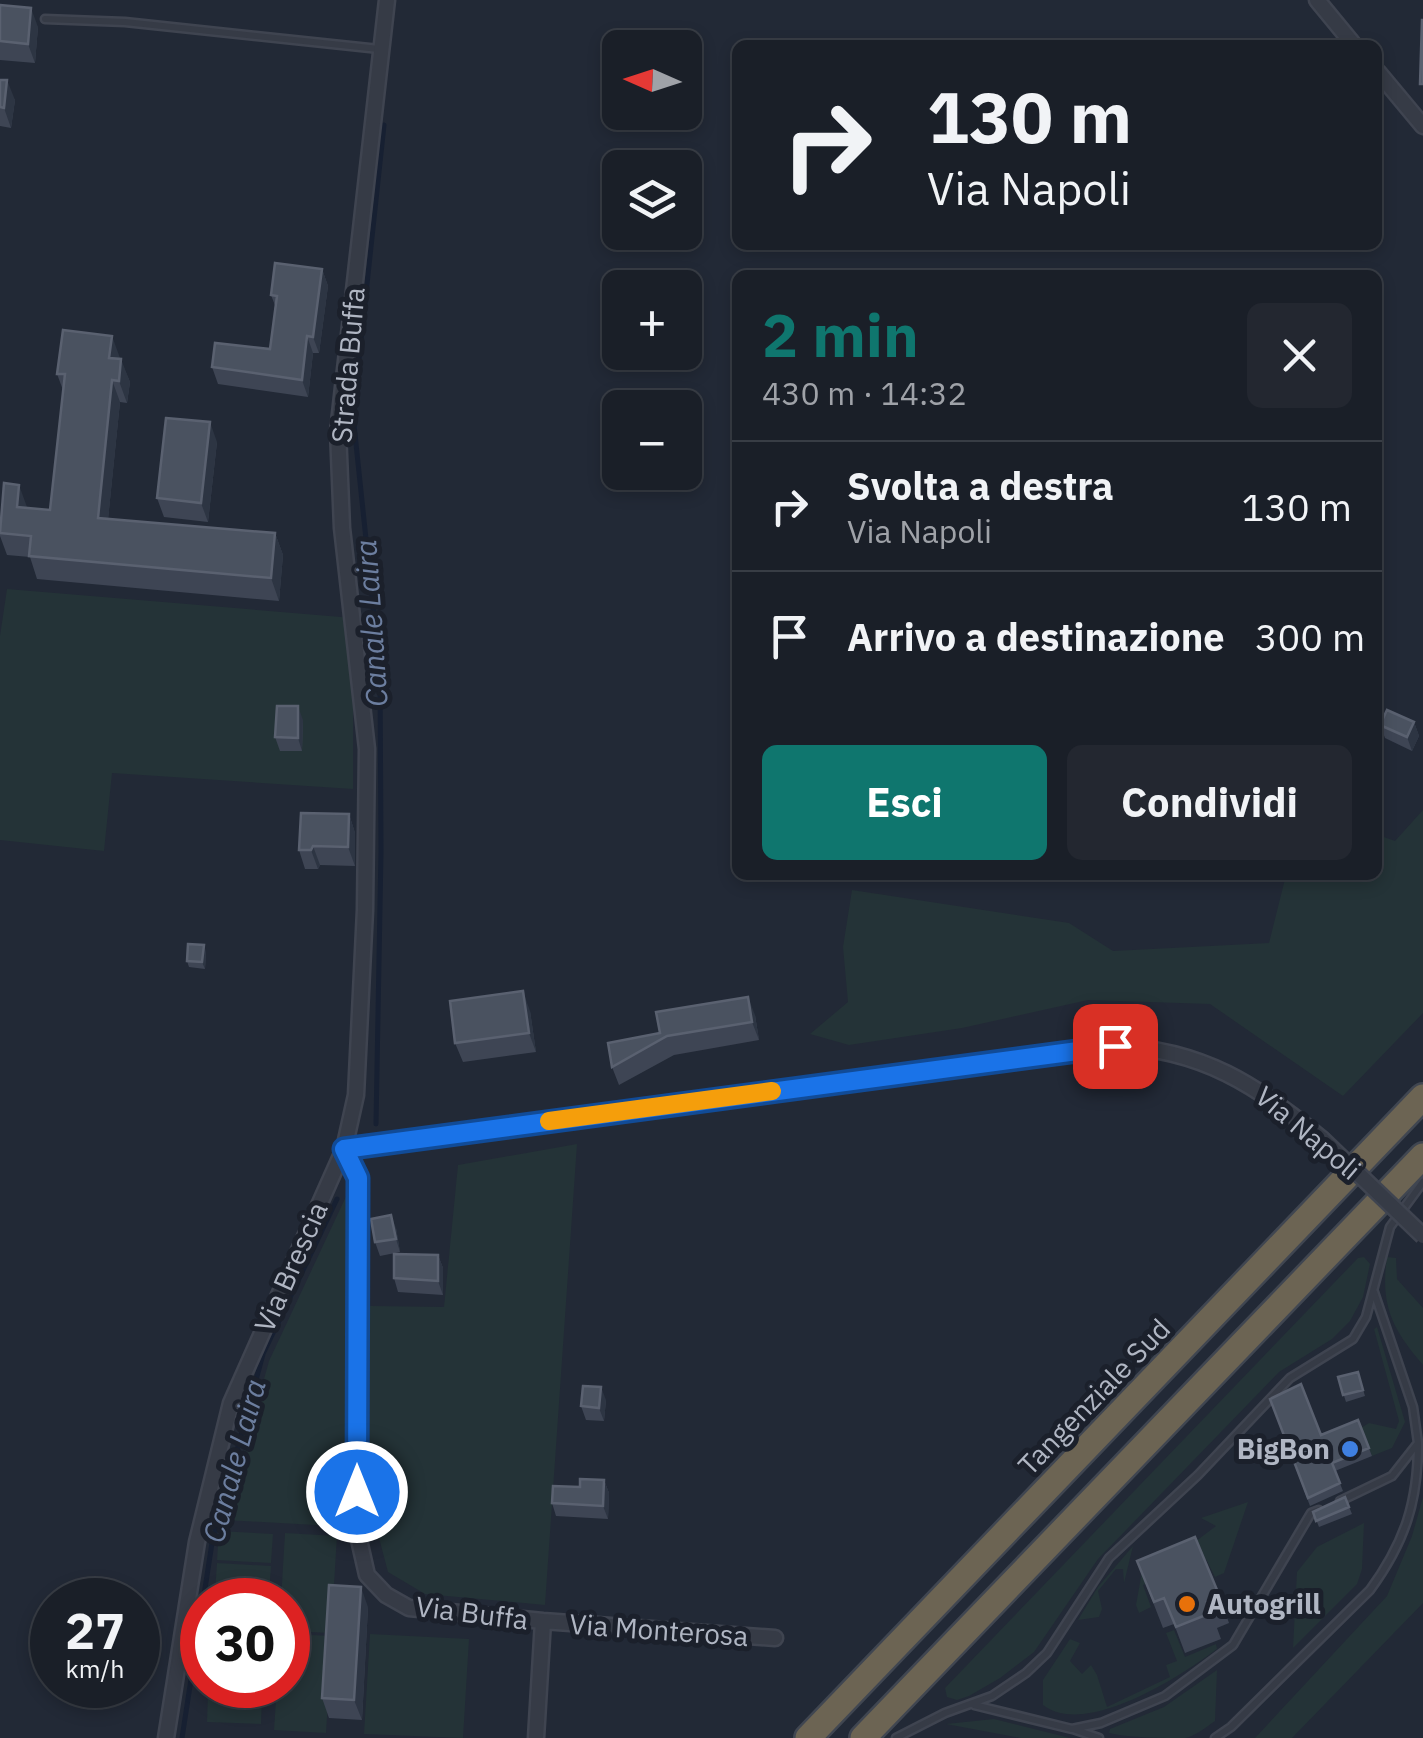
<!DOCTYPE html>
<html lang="it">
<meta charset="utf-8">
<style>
body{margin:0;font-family:"IBM Plex Sans",sans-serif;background:#232730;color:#f1f3f6;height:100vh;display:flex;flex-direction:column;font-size:38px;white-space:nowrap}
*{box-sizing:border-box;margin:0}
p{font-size:32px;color:#9fa2a8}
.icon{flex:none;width:55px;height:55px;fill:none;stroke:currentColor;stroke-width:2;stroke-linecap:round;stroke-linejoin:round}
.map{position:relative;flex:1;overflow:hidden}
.sheet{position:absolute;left:732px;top:270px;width:650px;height:610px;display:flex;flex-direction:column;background:#1a1f28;border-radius:15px;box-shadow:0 5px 15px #0003,0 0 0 2px #383d45}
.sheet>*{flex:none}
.hud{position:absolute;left:732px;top:40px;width:650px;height:210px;border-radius:15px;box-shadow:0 5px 15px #0003,0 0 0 2px #383d45;background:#1a1f28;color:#f1f3f6;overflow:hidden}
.needle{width:65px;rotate:273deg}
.controls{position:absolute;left:602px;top:30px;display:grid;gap:20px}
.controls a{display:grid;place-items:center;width:100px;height:100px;border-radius:15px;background:#1a1f28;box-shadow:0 5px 15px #0003,0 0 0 2px #383d45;font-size:50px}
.speed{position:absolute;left:30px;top:1578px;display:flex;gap:20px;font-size:50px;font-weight:700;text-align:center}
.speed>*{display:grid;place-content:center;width:130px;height:130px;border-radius:50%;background:#1a1f28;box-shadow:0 5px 15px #0003,0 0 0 2px #383d45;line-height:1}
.speed small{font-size:25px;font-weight:400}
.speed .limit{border:15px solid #d22;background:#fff;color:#111}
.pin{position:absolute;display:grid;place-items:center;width:85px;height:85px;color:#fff;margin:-42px;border-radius:20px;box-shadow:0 5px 15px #0006}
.me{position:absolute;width:110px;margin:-55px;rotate:0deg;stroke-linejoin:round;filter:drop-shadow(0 0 8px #0008)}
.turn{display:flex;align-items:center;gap:35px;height:210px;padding:0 30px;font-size:45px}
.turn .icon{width:130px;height:130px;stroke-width:2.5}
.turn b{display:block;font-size:70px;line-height:85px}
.round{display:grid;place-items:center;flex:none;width:105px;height:105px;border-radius:15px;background:#232730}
.head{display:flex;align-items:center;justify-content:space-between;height:170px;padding:0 30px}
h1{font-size:60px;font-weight:800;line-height:75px;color:#0f766e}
.cta{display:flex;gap:20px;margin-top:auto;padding:20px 30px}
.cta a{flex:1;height:115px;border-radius:15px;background:#0f766e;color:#fff;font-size:40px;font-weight:800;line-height:115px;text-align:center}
.cta a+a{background:#232730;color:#f1f3f6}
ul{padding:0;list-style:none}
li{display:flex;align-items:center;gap:30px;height:130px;padding:0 30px;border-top:2px solid #383d45}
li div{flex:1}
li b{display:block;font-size:38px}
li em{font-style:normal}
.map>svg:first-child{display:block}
</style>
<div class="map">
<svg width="1423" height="1738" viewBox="0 0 1423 1738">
<rect width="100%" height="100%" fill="#222936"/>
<path fill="#243337" d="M7,589L353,618V789L112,773L104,851L0,840V636Z
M1423,810V1013L1343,1096L1210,1004L1088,1000L962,1028L849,1045L810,1034L848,1002L843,947L852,890L1069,923L1113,951L1269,943L1286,875H1378V835L1395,841Z
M577,1144L545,1605L425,1594L388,1572L369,1500L370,1306L444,1307L458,1165Z
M350,1188V1527L225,1520L269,1361Z
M1364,1257L1370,1264L1363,1297L1350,1321L1332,1339L1279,1372L1098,1559L1034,1652L1000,1678L969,1696L957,1700L947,1697L945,1688L1358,1258Z
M1387,1257L1396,1258L1397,1279L1423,1308V1365C1392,1329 1380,1305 1387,1257Z
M1377,1327L1405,1422L1392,1448L1372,1456L1361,1428L1369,1423L1396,1429L1399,1421L1374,1329Z
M1423,1497V1603L1292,1738H1255L1387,1596L1412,1536Z
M1248,1502L1224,1573L1215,1577L1206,1559L1143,1585L1151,1607L1139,1613L1136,1605L1143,1566L1167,1563L1216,1526L1201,1518Z
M1364,1523L1362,1569L1357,1584L1293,1648L1297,1572L1317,1547Z
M219,1531L273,1534L271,1563L217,1560Z
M285,1533L337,1536L331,1633L288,1631V1600H281Z
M1133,1546L1124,1583L1123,1569H1116L1098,1591L1102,1609L1099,1617L1078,1620L1098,1587Z
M217,1563L271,1566L269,1594L215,1592Z
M1174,1630L1185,1657L1216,1644L1217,1649C1181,1676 1086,1738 1043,1705V1680L1070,1639L1080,1643L1070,1661L1082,1674L1091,1665L1097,1675L1107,1707L1170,1677L1166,1665L1177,1661L1166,1633Z
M288,1634L332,1636L326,1733L274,1730L277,1685H288Z
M370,1634L469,1639L463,1738L364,1734Z
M1217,1670L1215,1721C1206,1727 1196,1736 1185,1738C1163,1738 1131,1738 1109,1733L1110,1729L1164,1707Z
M208,1693L262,1696L261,1724L207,1722Z
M994,1719L1070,1738H1021L946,1724Z"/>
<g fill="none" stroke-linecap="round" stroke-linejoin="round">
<path stroke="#172032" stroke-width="5" d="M376,1124L381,851L380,673L353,415L384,125
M182,1738L212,1543L263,1354L337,1199"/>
<g stroke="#3f4450" stroke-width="11">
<path id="lane" d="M45,19L125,22L379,49
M1340,1501L1392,1476L1418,1443L1413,1407L1374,1292
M974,1705L1072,1729L1101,1723L1165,1696L1233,1645L1311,1513L1319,1510
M1073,1729L1099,1738
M896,1738L945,1713L992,1696L1026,1673L1047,1653L1109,1558L1198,1475L1290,1378L1353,1339L1366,1317L1390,1227L1423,1182
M1215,1738L1231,1727L1370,1590C1405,1542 1418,1502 1418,1443"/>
</g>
<g stroke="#3f4450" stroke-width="19">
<path id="street" d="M1317,0L1354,45
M1378,72L1423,126
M344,1149L1115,1046C1201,1049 1257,1085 1322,1139
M344,1149L358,1178L357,1531L367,1575L386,1595L409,1608L543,1621L775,1638
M166,1738L197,1542L231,1403L344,1149L356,1095L365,910L367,749L342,528L338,431L387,0
M536,1738L543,1621"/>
</g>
<g stroke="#404651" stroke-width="30">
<path id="highway" d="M808,1738L1423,1097
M863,1738L1423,1156"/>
</g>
<use href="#lane" stroke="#363b46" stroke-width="6"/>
<use href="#street" stroke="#363b46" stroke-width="14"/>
<use href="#highway" stroke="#6c6453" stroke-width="25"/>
<g stroke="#3f4450" stroke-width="19" stroke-linecap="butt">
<path id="street-bridge" d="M1322,1139L1423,1236"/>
</g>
<use href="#street-bridge" stroke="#363b46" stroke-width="14"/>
</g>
<path fill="#3e4554" d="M0,5L38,27L35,63L0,60Z
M0,80L15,100L11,128L0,126Z
M322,269L328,286L319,353H313L308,397L218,384L212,367L270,349L276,308L271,295Z
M120,359L130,382L127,403L120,402L108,519L275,533L283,555L279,601L37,579L30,557L7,555L0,536V520L27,508L50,510L63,390L57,374Z
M217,442L208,522L164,517L157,498Z
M303,720L302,751H280L275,737Z
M1414,722L1419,736L1412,751L1385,738L1380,725Z
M349,814L355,833V866L320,865L318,869H305L299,850Z
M206,952L205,969L189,967L187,961Z
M530,1011L536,1052L463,1062L455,1043Z
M755,1015L759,1040L674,1055L619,1085L612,1067L608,1043Z
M396,1228L400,1252L380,1256L375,1242Z
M438,1255L443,1268V1295L398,1292L394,1278Z
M1358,1372L1365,1396L1346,1402L1338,1377Z
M1270,1399L1321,1435L1358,1420L1372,1456L1335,1471L1343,1491L1310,1506Z
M606,1400L604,1421L586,1420L581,1406Z
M604,1480L609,1493L608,1519L556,1516L552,1503L580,1487Z
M1345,1497L1352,1514L1319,1527L1313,1512Z
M1137,1561L1220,1597L1229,1623L1217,1628L1221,1639L1185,1653L1174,1624L1163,1628Z
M368,1607L362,1720L329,1718L322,1698Z"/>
<path fill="#2d3543" d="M31,8L38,27L35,63L28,44Z
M7,80L15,100L11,128L4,108Z
M322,269L328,286L319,353L313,337Z
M112,336L120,358L117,380L109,358Z
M307,336L313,353L308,397L302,380Z
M121,359L130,382L127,403L119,381Z
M112,380L120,402L106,540L98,518Z
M210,422L217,442L208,522L201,503Z
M19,485L27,507L25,529L17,507Z
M275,533L283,555L279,601L271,578Z
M298,706L303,720L302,751L298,738Z
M1414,722L1419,736L1412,751L1407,737Z
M349,814L355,833V866L348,847Z
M313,846L320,865L318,869L311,850Z
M204,945L206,952L205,969L202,962Z
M523,991L530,1011L536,1052L529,1033Z
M748,997L755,1015L759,1040L752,1022Z
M391,1215L396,1228L400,1252L396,1239Z
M438,1255L443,1268V1295L438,1281Z
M601,1387L606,1400L604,1421L599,1408Z
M604,1480L609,1493L608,1519L603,1506Z
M361,1587L368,1607L362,1720L354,1700Z"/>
<path fill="#4a5260" stroke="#5a6170" stroke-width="2.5" d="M0,5L31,8L28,44L0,41Z
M1422,20H1423V84H1420Z
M0,80H7L4,108L0,107Z
M275,263L322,269L313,337L307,336L302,380L212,367L215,343L270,349L277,296L271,295Z
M63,330L112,336L109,358L121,359L119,381L112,380L98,518L275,533L271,578L29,556L31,536L0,533L4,483L19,485L17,507L50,510L65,374H57Z
M166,418L210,422L201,503L157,498Z
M277,706H298V738L275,737Z
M1387,710L1414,722L1407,737L1380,725Z
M301,813L349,814L348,847L313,846L311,850H299Z
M188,944L204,945L202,962L187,961Z
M523,991L529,1033L455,1043L450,1001Z
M748,997L752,1022L667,1036L612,1067L608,1043L660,1033L656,1012Z
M391,1215L396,1239L375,1242L371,1219Z
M394,1254L438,1255V1281L394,1278Z
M1358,1372L1363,1390L1343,1395L1338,1377Z
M1301,1384L1321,1435L1358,1420L1369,1448L1332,1463L1340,1483L1308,1498L1270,1399Z
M583,1386L601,1387L599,1408L581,1406Z
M580,1479L604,1480L603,1506L552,1503L553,1486L580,1487Z
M1345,1497L1349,1507L1316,1521L1313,1512Z
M1195,1537L1220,1597L1207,1602L1211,1613L1176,1627L1164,1598L1154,1602L1137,1561Z
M329,1585L361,1587L354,1700L322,1698Z"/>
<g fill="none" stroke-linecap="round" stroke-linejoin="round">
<g stroke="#114b97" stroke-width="25">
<path id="route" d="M357,1492L358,1178L344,1149L1115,1046"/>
</g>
<use href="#route" stroke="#1a73e8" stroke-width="18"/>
<path stroke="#f59e0b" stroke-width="18" d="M549,1121L772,1091"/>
</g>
<circle fill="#3f7fe0" stroke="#1b202b" stroke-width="4" cx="1350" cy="1449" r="10"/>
<circle fill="#e8710a" stroke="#1b202b" stroke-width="4" cx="1187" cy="1604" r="10"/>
<g text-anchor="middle" stroke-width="10" stroke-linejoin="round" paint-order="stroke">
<g font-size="28" fill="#b0b6c3" stroke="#1b202b">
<text transform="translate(348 365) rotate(-85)" y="10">Strada Buffa</text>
<text transform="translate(1308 1133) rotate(40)" y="10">Via Napoli</text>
<text transform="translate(291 1267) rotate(-66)" y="10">Via Brescia</text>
<text transform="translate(1094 1397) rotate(-46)" y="10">Tangenziale Sud</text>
<text transform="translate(472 1613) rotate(7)" y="10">Via Buffa</text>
<text transform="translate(659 1630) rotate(4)" y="10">Via Monterosa</text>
</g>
<g font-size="28" font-weight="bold" fill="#b0b6c3" stroke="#1b202b" text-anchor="end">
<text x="1330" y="1459">BigBon</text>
<text x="1207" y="1614" text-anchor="start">Autogrill</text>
</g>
<g font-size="30" font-style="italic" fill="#6c7e9f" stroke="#1b202b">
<text transform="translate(372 623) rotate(-94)" y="10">Canale Laira</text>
<text transform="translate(235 1461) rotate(-75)" y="10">Canale Laira</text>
</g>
</g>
</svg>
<div class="controls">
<a><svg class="needle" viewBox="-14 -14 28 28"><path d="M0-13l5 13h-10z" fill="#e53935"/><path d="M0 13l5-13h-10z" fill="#9fa2a8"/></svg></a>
<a><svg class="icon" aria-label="layers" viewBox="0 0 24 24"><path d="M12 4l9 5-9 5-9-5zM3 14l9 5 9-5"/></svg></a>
<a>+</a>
<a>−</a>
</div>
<div class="speed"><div>27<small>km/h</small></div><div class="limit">30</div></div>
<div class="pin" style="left:1115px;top:1046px;background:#d93025"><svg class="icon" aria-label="arrive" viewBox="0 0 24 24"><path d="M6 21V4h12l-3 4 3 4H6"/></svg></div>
<svg class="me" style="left:357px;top:1492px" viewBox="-20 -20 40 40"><circle r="17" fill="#1a73e8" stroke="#fff" stroke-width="3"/><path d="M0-11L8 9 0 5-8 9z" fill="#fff"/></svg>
<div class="hud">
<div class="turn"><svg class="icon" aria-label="right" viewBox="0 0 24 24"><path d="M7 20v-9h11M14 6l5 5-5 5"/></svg><div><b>130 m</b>Via Napoli</div></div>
</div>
<section class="sheet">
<div class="head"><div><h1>2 min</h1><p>430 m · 14:32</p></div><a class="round"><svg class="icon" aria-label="close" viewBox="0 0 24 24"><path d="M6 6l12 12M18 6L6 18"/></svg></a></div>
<ul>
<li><svg class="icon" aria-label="right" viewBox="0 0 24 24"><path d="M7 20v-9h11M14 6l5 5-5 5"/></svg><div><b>Svolta a destra</b><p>Via Napoli</p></div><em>130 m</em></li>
<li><svg class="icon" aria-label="arrive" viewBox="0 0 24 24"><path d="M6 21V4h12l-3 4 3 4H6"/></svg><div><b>Arrivo a destinazione</b></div><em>300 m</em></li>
</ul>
<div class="cta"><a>Esci</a><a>Condividi</a></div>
</section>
</div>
